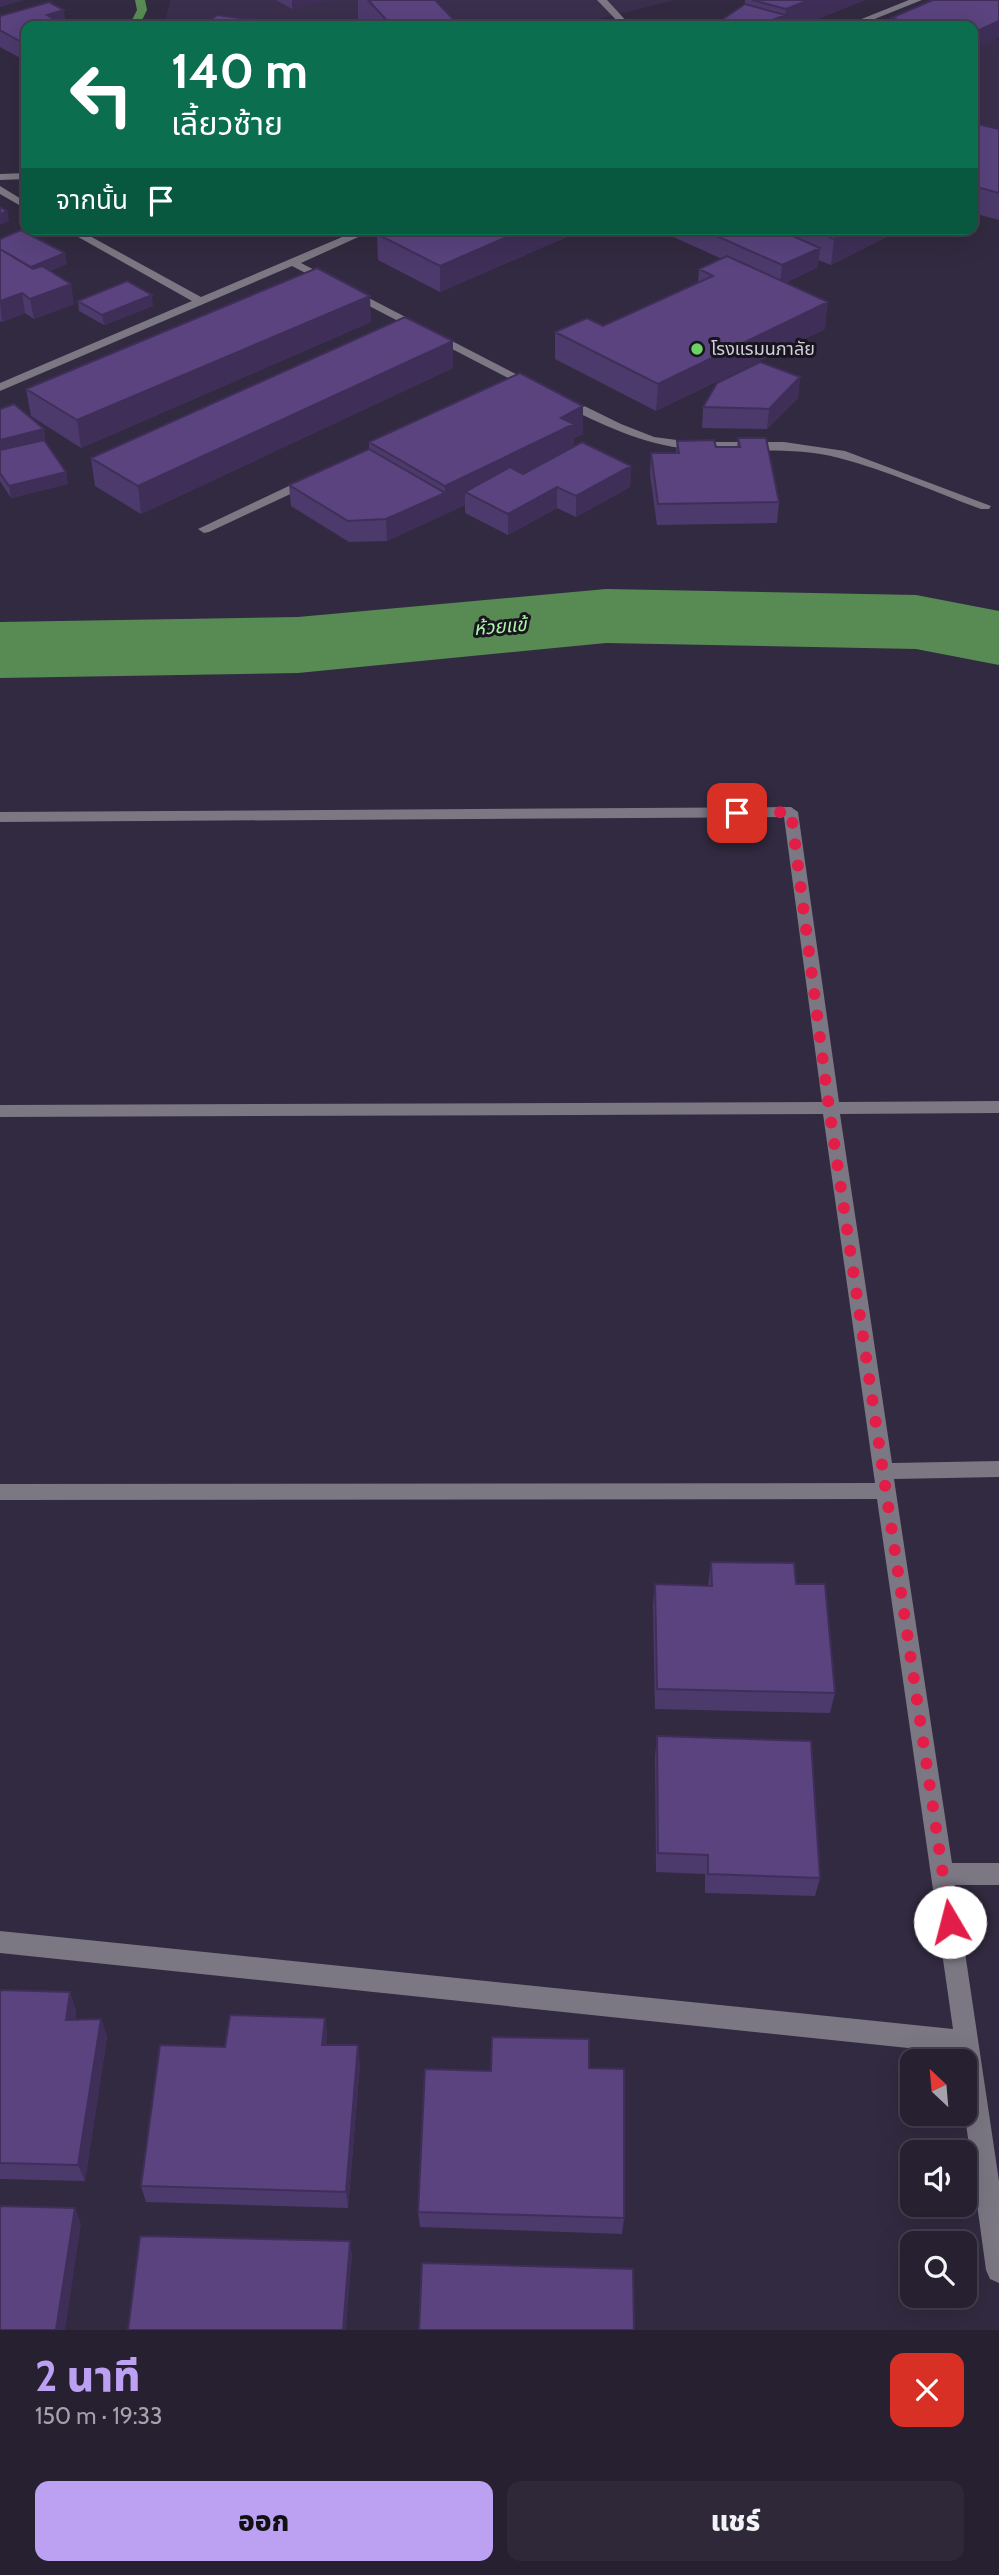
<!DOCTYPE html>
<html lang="th">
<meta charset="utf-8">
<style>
body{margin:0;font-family:Cabin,"Noto Sans Thai",sans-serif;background:#2e2838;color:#f1f3f6;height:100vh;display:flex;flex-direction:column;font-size:26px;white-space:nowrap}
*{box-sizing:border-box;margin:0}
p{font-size:23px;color:#a4a3ab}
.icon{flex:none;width:38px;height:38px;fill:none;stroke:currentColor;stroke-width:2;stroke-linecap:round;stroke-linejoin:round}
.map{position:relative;height:2330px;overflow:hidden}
.details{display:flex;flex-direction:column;background:#262030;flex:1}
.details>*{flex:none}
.guide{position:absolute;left:21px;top:21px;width:957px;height:214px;border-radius:14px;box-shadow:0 7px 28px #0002,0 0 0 2px #423e4c;background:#0b6e4f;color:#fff;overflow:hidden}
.needle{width:46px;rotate:334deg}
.buttons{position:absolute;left:900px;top:2049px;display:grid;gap:14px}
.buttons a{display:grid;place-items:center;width:77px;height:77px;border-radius:14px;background:#262030;box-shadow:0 7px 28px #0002,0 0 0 2px #423e4c;font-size:35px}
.pin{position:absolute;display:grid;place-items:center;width:60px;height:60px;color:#fff;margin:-30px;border-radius:14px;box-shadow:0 4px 10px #0006}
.me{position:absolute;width:77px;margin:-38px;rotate:352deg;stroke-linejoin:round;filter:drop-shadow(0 0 5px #0008)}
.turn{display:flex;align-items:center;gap:24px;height:147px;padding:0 35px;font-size:32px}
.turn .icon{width:91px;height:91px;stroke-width:2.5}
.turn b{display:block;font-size:49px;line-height:60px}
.then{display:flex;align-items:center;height:66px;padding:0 35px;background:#0003;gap:14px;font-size:26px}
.round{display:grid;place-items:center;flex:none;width:74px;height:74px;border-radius:14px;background:#2e2838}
.headline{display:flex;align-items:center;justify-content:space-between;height:119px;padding:0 35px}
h1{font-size:42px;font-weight:800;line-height:52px;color:#bca0f2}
.button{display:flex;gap:14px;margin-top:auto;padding:14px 35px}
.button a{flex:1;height:80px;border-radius:14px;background:#bca0f2;color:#111;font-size:28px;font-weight:800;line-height:80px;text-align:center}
.button a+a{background:#2e2838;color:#f1f3f6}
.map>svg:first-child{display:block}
</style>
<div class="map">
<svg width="999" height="2330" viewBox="0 0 999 2330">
<rect width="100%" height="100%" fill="#322a40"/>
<path fill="#3a2f4c" d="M171,0H675L579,24L580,26H163Z
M995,39L999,40V138L973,131V49Z"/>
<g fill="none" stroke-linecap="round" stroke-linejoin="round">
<path fill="#588b54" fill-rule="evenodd" d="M135,0H145L147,10L139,26H129L137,10Z"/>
<path fill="#588b54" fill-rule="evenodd" d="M606,589L916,595L999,611V665L916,649L606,643L298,673L0,678V622L298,617Z"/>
<path fill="#7b7783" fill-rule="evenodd" d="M597,0H607L631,26H622Z
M909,0H922L857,26H844Z
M26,173V179L0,180V174Z
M0,186L26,202V209L0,194Z
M64,229H77L201,297L361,229H376L301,263L541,387L531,390L292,266L0,391V383L192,301Z
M560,398H568L621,424L654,437L692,442H784L845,451L991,506L989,509H981C934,492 887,470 839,458C790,445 740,454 690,449C642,445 602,424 560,404Z
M310,476L314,477V483L209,532L204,533L198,529Z
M791,807L798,812L839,1102L999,1101V1113L840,1114L892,1463L999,1461V1477L894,1479L952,1863H999V1885H955L999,2181V2283L990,2279L986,2270L964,2109V2062H958L956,2053L0,1953V1931L953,2029L877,1499L0,1500V1484L875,1483L823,1114L0,1117V1105L822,1102L784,817L0,822V812Z"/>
</g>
<path fill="#4d3a6c" d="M276,0H324L292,9Z
M358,0H435L458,24V26H365L358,19Z
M745,0H865L800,26L745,4Z
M999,0V37L973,50V26H890L891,18Z
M0,16L26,26V59L24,60L0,47Z
M973,123L999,129V220L973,213Z
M585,229L440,292L378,260L377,234Z
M656,229H902L831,265L818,260V267L785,283L825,329L656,411L555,359V332L603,326L698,283L699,269L722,259Z
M0,239L67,264L50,271L74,304L34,319L25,313L2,322L0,321Z
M78,301L153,306L104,325L79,311Z
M371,322L81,448L31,416L26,389Z
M453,368L141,514L95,486L91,458Z
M800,377L798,398L767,429L702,428L703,407Z
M583,406V434L574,438L573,447L631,466L630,487L576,517L557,508L508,535L465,513V505L387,541L349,542L291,506L289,485L369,449V442Z
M0,409L44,429L45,440H44L68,484L11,498L0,481Z
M738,438L779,502L777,523L657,525L650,474L651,453H676L677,441L716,447H737Z
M711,1562L796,1584L835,1693L830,1713L655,1709L653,1605L655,1584L708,1586Z
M657,1736L820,1878L815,1896L705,1893V1874L656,1872L655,1756Z
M0,1990L76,2010L75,2020L101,2019L107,2037L85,2181L0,2179Z
M325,2018L327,2035L326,2045L360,2063L348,2208L146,2202L141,2186L225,2047Z
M589,2068L624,2218L622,2234L420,2227L418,2212L491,2071Z"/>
<path fill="#3f2f58" d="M0,0H24L0,7Z
M292,0H324L292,9Z
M809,0H865L800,26H758L785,15L786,9Z
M64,10L66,26H41L47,15Z
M999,21V37L973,50V33Z
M26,40V59L24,60L21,42Z
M7,211L9,221L0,225V214Z
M525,229H585L440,292V266Z
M854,229H902L831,265L834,239Z
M820,248L818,267L780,285L782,265Z
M65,253L67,264L33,278L31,267Z
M71,284L74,304L34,319L30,299Z
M22,293L25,313L2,322L0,301Z
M152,295L153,306L104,325L102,315Z
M370,296L371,322L81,448L77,420Z
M828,302L825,329L656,411L658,384Z
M453,341V368L141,514L138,486Z
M800,377L798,398L767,429L769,409Z
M583,406V434L574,438L573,452L478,499L465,492V505L446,514L445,486L561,418Z
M44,429L45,440L0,452V440Z
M631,466L630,487L576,517V496Z
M66,472L68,484L11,498L9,486Z
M557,487V508L508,535V514Z
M445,493L446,514L387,541L386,519Z
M70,1992L76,2010L72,2037L66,2020Z
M325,2018L327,2035L325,2062L322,2045Z
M101,2019L107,2037L85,2181L78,2165Z
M358,2045L360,2063L348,2208L346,2192Z
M75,2208L81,2224L65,2330H56Z
M350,2241L352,2256L346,2330H343Z"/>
<path fill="#5a437e" stroke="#3f2f58" stroke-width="2" d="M368,0H435L458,24L444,26H392Z
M752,0H809L786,9Z
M933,0H999V21L973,33V26H920L891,18Z
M49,2L64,10L47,15L57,21L40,26H41H26V40L21,42L0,30V16Z
M745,4L785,15L758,26H713Z
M217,15L293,25L292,26H203Z
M973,123L999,129V193L973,186Z
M0,207L7,211L0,214Z
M389,229H525L440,266L377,234Z
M701,229H777L820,248L782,265Z
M810,229H854L834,239Z
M21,230L65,253L31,267L0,249V239Z
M0,249L33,269L42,266L71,284L30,299L22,293L0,301Z
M727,256L828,302L658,384L555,332L587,318L603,326L713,276L699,269Z
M317,268L370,296L77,420L26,389Z
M127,281L152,295L102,315L78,301Z
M405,317L453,341L138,486L91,458Z
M760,362L800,377L769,409L703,407L717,383Z
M520,373L583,406L561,418L574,424L445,486L369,442Z
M14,404L44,429L0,440V409Z
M738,438H766L779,502L658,504L651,453H679L677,441L714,440L716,447H740Z
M44,440L66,472L9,486L0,473V450Z
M582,442L631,466L576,496L557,487L508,514L465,492L510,467L523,474Z
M369,449L445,493L386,519L348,521L289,485Z
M711,1562L794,1563L796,1584H825L835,1693L657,1689L655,1584L712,1586Z
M657,1736L811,1741L820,1878L708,1874V1855L658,1853Z
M0,1990L70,1992L66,2020L101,2019L78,2165L0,2163Z
M230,2015L325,2018L322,2045H358L346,2192L141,2186L160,2045L225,2047Z
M492,2037L589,2039V2068L624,2069V2218L418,2212L425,2069L491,2071Z
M0,2206L75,2208L56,2330H0Z
M140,2236L350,2241L343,2330H128Z
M422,2263L633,2269L634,2330H419Z"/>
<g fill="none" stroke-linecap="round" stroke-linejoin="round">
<path stroke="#e11d48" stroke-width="12" stroke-dasharray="0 21.6" d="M737,813L791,812L829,1108L950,1922"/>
</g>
<circle fill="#6ad363" stroke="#18151f" stroke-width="2.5" cx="697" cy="349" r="7"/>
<g text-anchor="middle" stroke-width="6" stroke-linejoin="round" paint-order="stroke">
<g font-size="18" fill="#d3cedd" stroke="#18151f" text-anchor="start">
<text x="711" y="355">โรงแรมนภาลัย</text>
</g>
<g font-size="19" font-style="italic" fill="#adf6a7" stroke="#18151f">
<text transform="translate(500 626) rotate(-5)" y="7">ห้วยแข้</text>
</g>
</g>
</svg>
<div class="buttons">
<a><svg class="needle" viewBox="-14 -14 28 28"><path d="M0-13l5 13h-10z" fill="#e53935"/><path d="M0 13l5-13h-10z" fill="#a4a3ab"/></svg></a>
<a><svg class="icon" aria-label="sound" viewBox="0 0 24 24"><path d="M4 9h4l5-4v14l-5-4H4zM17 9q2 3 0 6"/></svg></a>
<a><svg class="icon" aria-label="search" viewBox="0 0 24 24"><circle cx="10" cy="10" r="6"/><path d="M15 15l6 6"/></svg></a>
</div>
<div class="pin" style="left:737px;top:813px;background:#d93025"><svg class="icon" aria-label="arrive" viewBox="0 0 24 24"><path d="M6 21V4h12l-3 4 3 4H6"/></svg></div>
<svg class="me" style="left:950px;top:1922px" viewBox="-20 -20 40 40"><circle r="19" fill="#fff"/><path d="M0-13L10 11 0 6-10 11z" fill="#e11d48"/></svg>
<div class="guide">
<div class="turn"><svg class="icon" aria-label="left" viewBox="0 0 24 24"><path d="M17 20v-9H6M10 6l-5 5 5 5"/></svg><div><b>140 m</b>เลี้ยวซ้าย</div></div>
<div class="then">จากนั้น<svg class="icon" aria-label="arrive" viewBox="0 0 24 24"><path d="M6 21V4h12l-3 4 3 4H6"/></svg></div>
</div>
</div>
<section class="details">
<div class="headline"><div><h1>2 นาที</h1><p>150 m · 19:33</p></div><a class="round" style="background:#d93025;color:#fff"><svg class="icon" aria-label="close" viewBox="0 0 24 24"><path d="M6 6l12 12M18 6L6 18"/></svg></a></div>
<div class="button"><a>ออก</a><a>แชร์</a></div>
</section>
